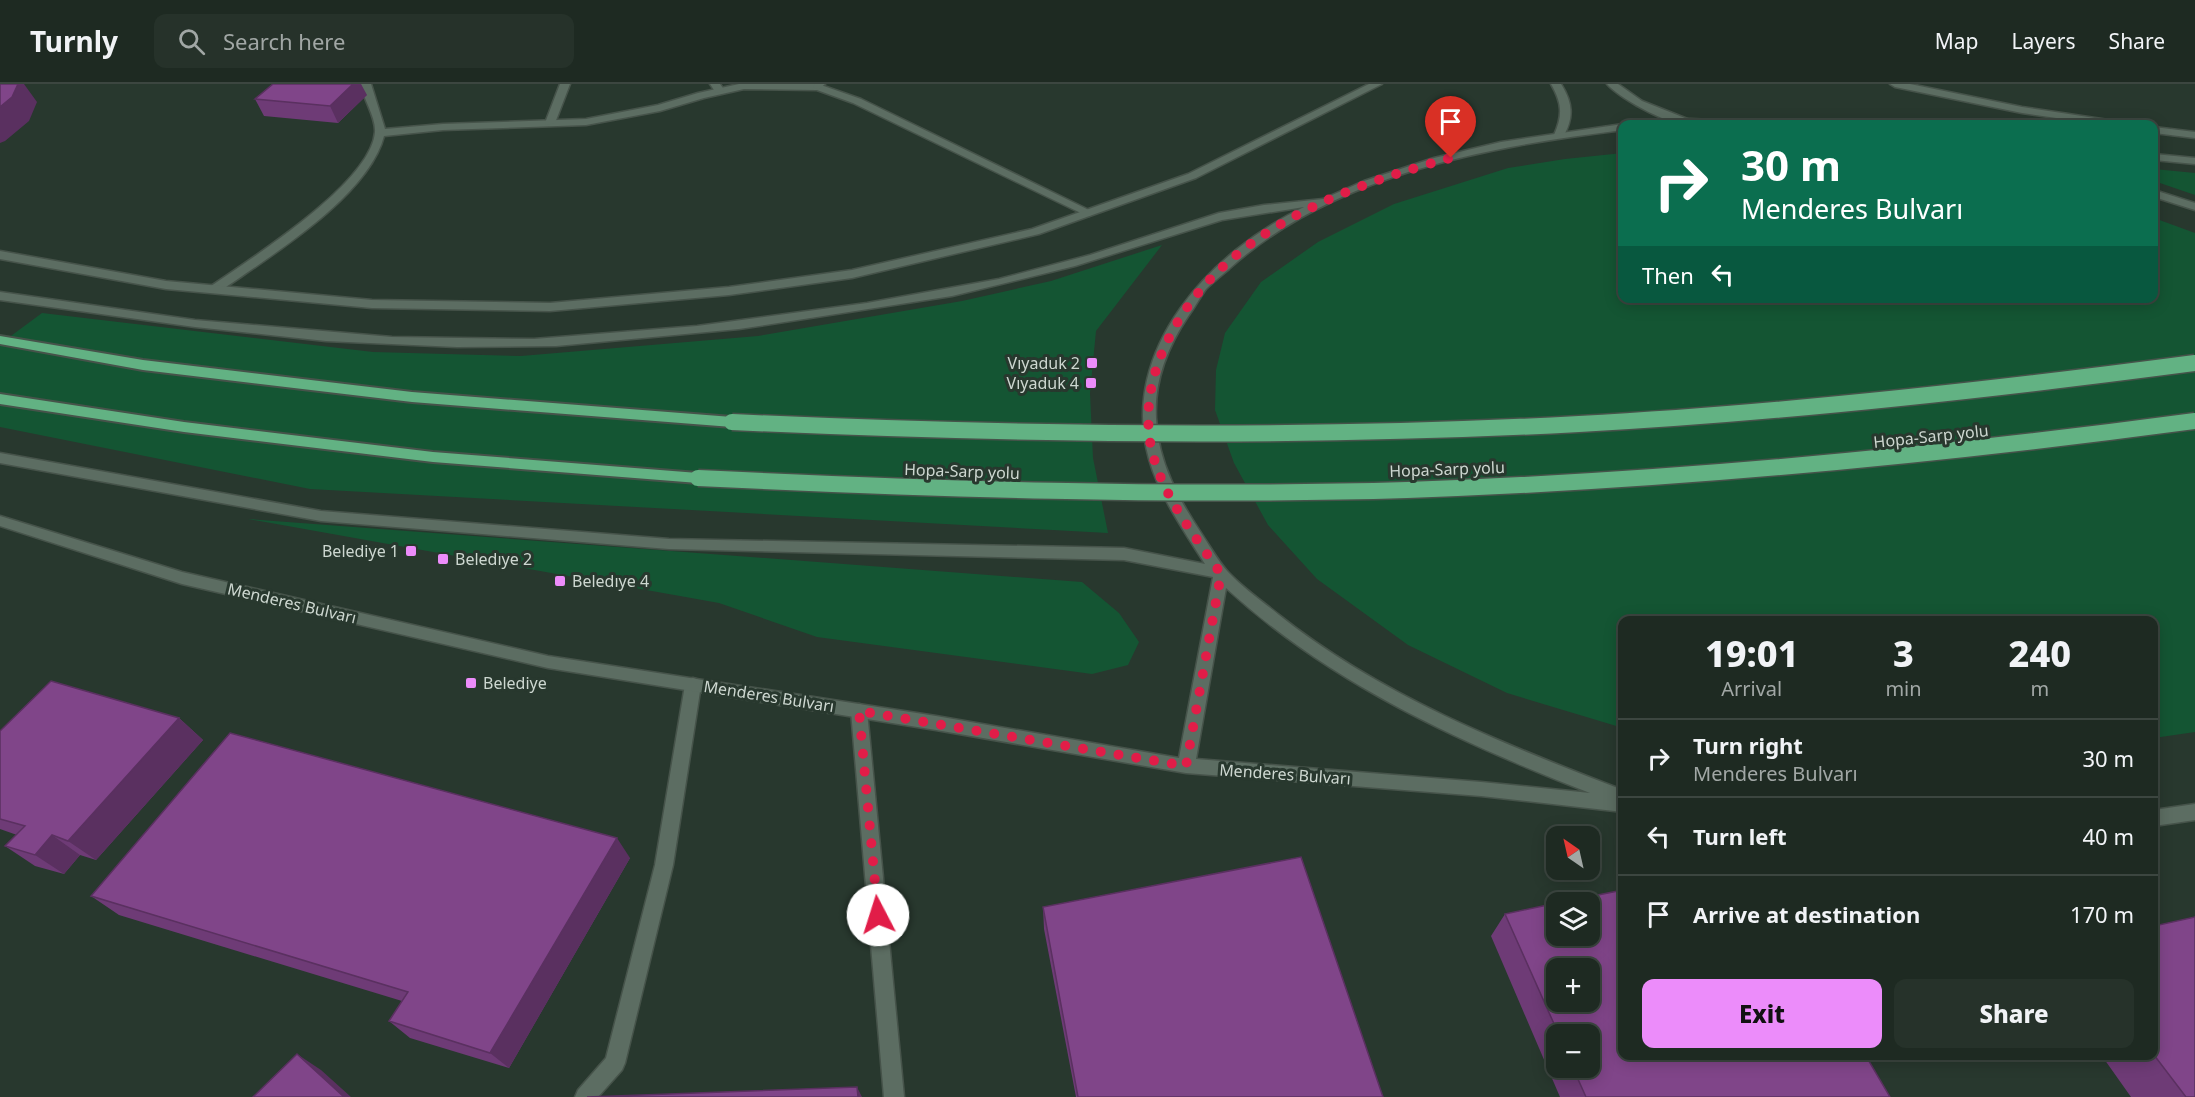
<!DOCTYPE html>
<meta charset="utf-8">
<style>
body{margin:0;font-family:"Noto Sans",sans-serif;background:#26322a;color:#f1f3f6;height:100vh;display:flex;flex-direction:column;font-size:22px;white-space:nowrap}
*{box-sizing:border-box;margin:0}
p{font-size:20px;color:#a1a7a5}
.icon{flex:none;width:33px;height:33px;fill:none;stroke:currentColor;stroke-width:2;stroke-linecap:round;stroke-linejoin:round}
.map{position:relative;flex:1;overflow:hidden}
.details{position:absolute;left:1618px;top:532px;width:540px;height:444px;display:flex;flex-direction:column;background:#1e2a22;border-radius:12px;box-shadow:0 3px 15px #0003,0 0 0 2px #3c4640}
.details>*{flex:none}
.hud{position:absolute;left:1618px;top:36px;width:540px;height:183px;border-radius:12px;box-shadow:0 3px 15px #0003,0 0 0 2px #3c4640;background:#0b6e4f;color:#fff;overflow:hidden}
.needle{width:39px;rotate:326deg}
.tools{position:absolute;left:1546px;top:742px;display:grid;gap:12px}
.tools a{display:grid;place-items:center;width:54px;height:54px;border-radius:12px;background:#1e2a22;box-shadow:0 3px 15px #0003,0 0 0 2px #3c4640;font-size:30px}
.pin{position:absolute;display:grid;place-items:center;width:51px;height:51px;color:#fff;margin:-62px -26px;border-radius:50% 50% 50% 0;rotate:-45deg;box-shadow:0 0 6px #0007}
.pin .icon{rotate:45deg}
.me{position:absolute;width:66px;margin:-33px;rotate:355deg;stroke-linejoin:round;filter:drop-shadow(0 0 4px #0008)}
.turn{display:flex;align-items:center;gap:21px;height:126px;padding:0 24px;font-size:27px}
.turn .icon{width:78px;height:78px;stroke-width:2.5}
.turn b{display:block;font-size:42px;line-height:51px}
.then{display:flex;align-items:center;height:57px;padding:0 24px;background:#0003;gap:12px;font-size:22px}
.eta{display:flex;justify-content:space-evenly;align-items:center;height:102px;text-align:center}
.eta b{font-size:36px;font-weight:800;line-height:42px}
.cta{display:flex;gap:12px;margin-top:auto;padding:12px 24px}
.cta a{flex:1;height:69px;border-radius:12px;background:#ec8cfa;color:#111;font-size:24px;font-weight:800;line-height:69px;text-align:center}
.cta a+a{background:#26322a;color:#f1f3f6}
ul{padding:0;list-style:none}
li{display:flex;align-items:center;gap:18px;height:78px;padding:0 24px;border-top:2px solid #3c4640}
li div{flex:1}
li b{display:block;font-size:22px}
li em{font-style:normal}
header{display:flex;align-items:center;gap:36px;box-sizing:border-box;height:84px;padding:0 30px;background:#1e2a22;border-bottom:2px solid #3c4640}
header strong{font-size:28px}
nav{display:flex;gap:33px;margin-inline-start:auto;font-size:21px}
.search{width:420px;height:54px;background:#26322a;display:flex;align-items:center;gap:15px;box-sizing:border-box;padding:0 21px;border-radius:12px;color:#a1a7a5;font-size:22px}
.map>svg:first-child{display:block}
</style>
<header>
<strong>Turnly</strong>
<div class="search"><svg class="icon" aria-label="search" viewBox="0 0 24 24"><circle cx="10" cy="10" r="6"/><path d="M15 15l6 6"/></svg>Search here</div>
<nav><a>Map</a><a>Layers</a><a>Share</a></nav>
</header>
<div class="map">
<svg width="2195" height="1013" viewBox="0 0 2195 1013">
<rect width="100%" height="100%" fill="#28382e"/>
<path fill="#145533" d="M1623,69V214H2154V134L2195,149V648L2154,654V537H1623V644L1507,609L1408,561L1317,495L1268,441L1234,379L1215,326L1216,286L1225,249L1261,198L1318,158L1394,120L1508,84L1565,75Z
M2154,85L2195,89V111L2154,97Z
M1162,161L1096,247L1090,309L1093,374L1108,449L310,405L0,343V260L42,229L373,268L521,272L758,252L962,217L1051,197Z
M248,435L1082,498L1119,529L1139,558L1128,581L1092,590L817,553L719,519Z"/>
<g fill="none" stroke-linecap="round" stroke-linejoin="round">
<g stroke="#46534a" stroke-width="3">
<path id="service" d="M361,0H371L385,45L443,40L586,35L658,21L698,9L739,0H818L861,15L1095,129L1089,132L1085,131L853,19L817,6L744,5L704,14L660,27L586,41L443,46L384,52C368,113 270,172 219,208H211V202C252,174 371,99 375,48C376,32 363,16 361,0Z"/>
</g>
<g stroke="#46534a" stroke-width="3">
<path id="pedestrian" d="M560,0H570L555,39L546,41L545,39Z
M710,0H720L725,7L716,9Z
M815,0H825L818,6L813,3Z"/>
</g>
<g stroke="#46534a" stroke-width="3">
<path id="minor" d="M693,594L699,596L701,601L673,781L625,979L622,986L598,1013H575L578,1006L606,974L655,781L685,601L687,596Z
M859,620L865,622L867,627L904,1013H884L851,627L853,622Z"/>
</g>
<g stroke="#46534a" stroke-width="3">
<path id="tertiary" d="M1369,0H1382L1196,94L1039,150L852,194L729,211L550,227L372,224L166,205L0,175V167L166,197L372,216L550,219L729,203L852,186L1032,145L1188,90Z
M1551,0H1561C1573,19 1574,34 1563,53L1559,54L1554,51C1563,31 1562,19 1551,0Z
M1607,0H1618L1642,17L1695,38C1679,49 1619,14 1607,0Z
M1890,0H1910L2022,23L2115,37L2120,40H2098L2022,29L1895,3Z
M2154,43L2195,48V54L2154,49Z"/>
</g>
<g stroke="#46534a" stroke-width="3">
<path id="secondary" d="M1690,35L1737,37L1742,40H1648L1653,37Z
M1623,40H1625H1623V46C1487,63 1334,90 1229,185C1222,191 1213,198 1206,205C1200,213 1195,223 1189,231C1168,262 1154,296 1156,334C1158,379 1179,416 1203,452C1211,464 1218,477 1228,488C1243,504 1262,517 1279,531C1381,612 1503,660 1623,706V728L1481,712L1186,689L936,646L548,584L182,500L0,442V432L182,488L548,572L936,632L1179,674L1213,493L1124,476L669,465L321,437L0,379V369L321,427L669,455L1124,464L1205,480C1184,447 1160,413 1149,375C1118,265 1212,167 1304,123L1222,136L1075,182L952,212L739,245L556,262L457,263L326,257L195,243L0,216V208L195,236L392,253L534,255L697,242L867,219L999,195L1090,171L1219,129L1264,121L1323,115L1364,97L1434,74L1501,58ZM1226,504C1331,600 1459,658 1590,709L1481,698L1196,675Z
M2154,70L2195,74V80L2154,76Z
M2154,106L2195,119V126L2154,113Z
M2195,720V736L2154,742V726Z"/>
</g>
<g stroke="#46534a" stroke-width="4">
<path id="trunk" d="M0,252L143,276L412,308L732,333L739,338L732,343L412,318L143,286L0,260Z
M0,310L184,338L433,368L698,389L703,390L706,394L703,398L698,399L433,378L184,348L0,320Z"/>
</g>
<use href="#service" fill="#5c6d62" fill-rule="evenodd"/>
<use href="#pedestrian" fill="#5c6d62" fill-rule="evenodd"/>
<use href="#minor" fill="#5c6d62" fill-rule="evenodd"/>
<use href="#tertiary" fill="#5c6d62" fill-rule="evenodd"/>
<use href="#secondary" fill="#5c6d62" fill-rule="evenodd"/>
<use href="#trunk" fill="#62b283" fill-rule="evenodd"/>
<g stroke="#46534a" stroke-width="19" stroke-linecap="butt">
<path id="trunk-bridge" d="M732,338C1014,351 1297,355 1579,340C1785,329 1990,306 2195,279
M698,394C934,405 1170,413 1407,406C1671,397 1933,372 2195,337"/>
</g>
<use href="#trunk-bridge" stroke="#62b283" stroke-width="16"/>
</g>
<path fill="#6e3b76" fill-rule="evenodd" d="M367,11L338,39L264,32L255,15Z
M179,634L203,656L96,776L80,771L64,790L35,782L5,762L17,751L0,745V647Z
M630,774L509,984L410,954L389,937L402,917L119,831L91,812Z
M1043,823L1383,1013H1076L1044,845Z
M1505,830L1890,1013H1560L1491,852ZM1557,951H1590V984H1557Z
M2154,842L2195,1013H2131L2102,972H2154Z"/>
<path fill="#5a3060" d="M18,0H24L37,18L29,37L5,57L0,59V23Z
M353,0H361L367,11L338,39L330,22Z
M179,634L203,656L96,776L68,757Z
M52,751L80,771L64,790L35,771Z
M617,754L630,774L509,984L490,969Z
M297,970L321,986L351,1013H344Z
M857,1003L862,1013H858Z"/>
<path fill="#804589" stroke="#5a3060" stroke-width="1.5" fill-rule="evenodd" d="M0,0H18L12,13L0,23Z
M273,0H353L330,22L255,15Z
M51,597L179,634L68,757L52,751L35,771L5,762L25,742L0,735V647Z
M230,649L617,754L490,969L389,937L408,908L91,812Z
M1301,773L1383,1013H1078L1043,823Z
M1623,806V972H1866L1890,1013H1586L1573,984H1590V951H1559L1505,830L1557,819V852H1590V819H1558ZM1557,885H1590V918H1557Z
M2195,833V1013H2186L2154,971V842Z
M297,970L344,1013H253Z
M857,1003L858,1013H587Z"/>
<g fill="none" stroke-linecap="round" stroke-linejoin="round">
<path stroke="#e11d48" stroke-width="10" stroke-dasharray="0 18" d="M878,831L859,627L1186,682L1221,490C1194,451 1161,410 1151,363C1144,327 1151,291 1167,258C1218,150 1342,103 1451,74"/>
</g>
<g fill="#ec8cfa" stroke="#28382e" stroke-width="2">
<rect x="1086" y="273" width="12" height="12" rx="3"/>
<rect x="1085" y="293" width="12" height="12" rx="3"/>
<rect x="405" y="461" width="12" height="12" rx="3"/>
<rect x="437" y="469" width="12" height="12" rx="3"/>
<rect x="554" y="491" width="12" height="12" rx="3"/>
<rect x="465" y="593" width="12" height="12" rx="3"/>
</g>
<g text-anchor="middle" stroke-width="6" stroke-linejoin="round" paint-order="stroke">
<g font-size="16" fill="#cdd7d0" stroke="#28382e" text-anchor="end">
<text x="1080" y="285">Vıyaduk 2</text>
<text x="1079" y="305">Vıyaduk 4</text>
<text x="399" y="473">Belediye 1</text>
<text x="455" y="481" text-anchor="start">Beledıye 2</text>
<text x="572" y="503" text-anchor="start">Beledıye 4</text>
<text x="483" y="605" text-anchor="start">Belediye</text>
</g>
<g font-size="16" fill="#cdd7d0" stroke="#28382e">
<text transform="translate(1931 352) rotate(-6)" y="6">Hopa-Sarp yolu</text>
<text transform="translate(1447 385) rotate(-2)" y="6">Hopa-Sarp yolu</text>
<text transform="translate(962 387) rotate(2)" y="6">Hopa-Sarp yolu</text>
<text transform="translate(292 519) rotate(13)" y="6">Menderes Bulvarı</text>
<text transform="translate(769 612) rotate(9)" y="6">Menderes Bulvarı</text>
<text transform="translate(1285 690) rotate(4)" y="6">Menderes Bulvarı</text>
</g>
</g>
</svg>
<div class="tools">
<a><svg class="needle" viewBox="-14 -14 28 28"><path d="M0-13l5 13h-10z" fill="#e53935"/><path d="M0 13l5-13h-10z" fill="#a1a7a5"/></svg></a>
<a><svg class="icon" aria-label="layers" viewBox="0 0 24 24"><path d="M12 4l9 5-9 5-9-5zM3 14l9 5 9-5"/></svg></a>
<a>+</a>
<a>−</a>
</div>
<div class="pin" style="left:1451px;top:74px;background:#d93025"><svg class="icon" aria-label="arrive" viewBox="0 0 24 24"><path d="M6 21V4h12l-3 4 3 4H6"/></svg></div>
<svg class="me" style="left:878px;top:831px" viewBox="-20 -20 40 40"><circle r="19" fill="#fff"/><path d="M0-13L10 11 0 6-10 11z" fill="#e11d48"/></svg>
<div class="hud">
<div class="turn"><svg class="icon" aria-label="right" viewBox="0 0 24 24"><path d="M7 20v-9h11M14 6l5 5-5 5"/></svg><div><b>30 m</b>Menderes Bulvarı</div></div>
<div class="then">Then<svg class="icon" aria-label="left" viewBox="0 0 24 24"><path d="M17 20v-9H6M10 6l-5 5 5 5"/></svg></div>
</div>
<section class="details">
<div class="eta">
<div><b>19:01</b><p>Arrival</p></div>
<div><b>3</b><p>min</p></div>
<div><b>240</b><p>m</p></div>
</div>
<ul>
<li><svg class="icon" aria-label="right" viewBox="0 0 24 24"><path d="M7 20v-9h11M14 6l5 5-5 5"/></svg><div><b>Turn right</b><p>Menderes Bulvarı</p></div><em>30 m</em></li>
<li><svg class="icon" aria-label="left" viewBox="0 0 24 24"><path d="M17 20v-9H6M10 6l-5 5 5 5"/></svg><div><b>Turn left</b></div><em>40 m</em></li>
<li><svg class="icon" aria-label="arrive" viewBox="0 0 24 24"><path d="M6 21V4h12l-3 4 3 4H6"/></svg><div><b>Arrive at destination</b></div><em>170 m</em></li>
</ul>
<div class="cta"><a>Exit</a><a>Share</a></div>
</section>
</div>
